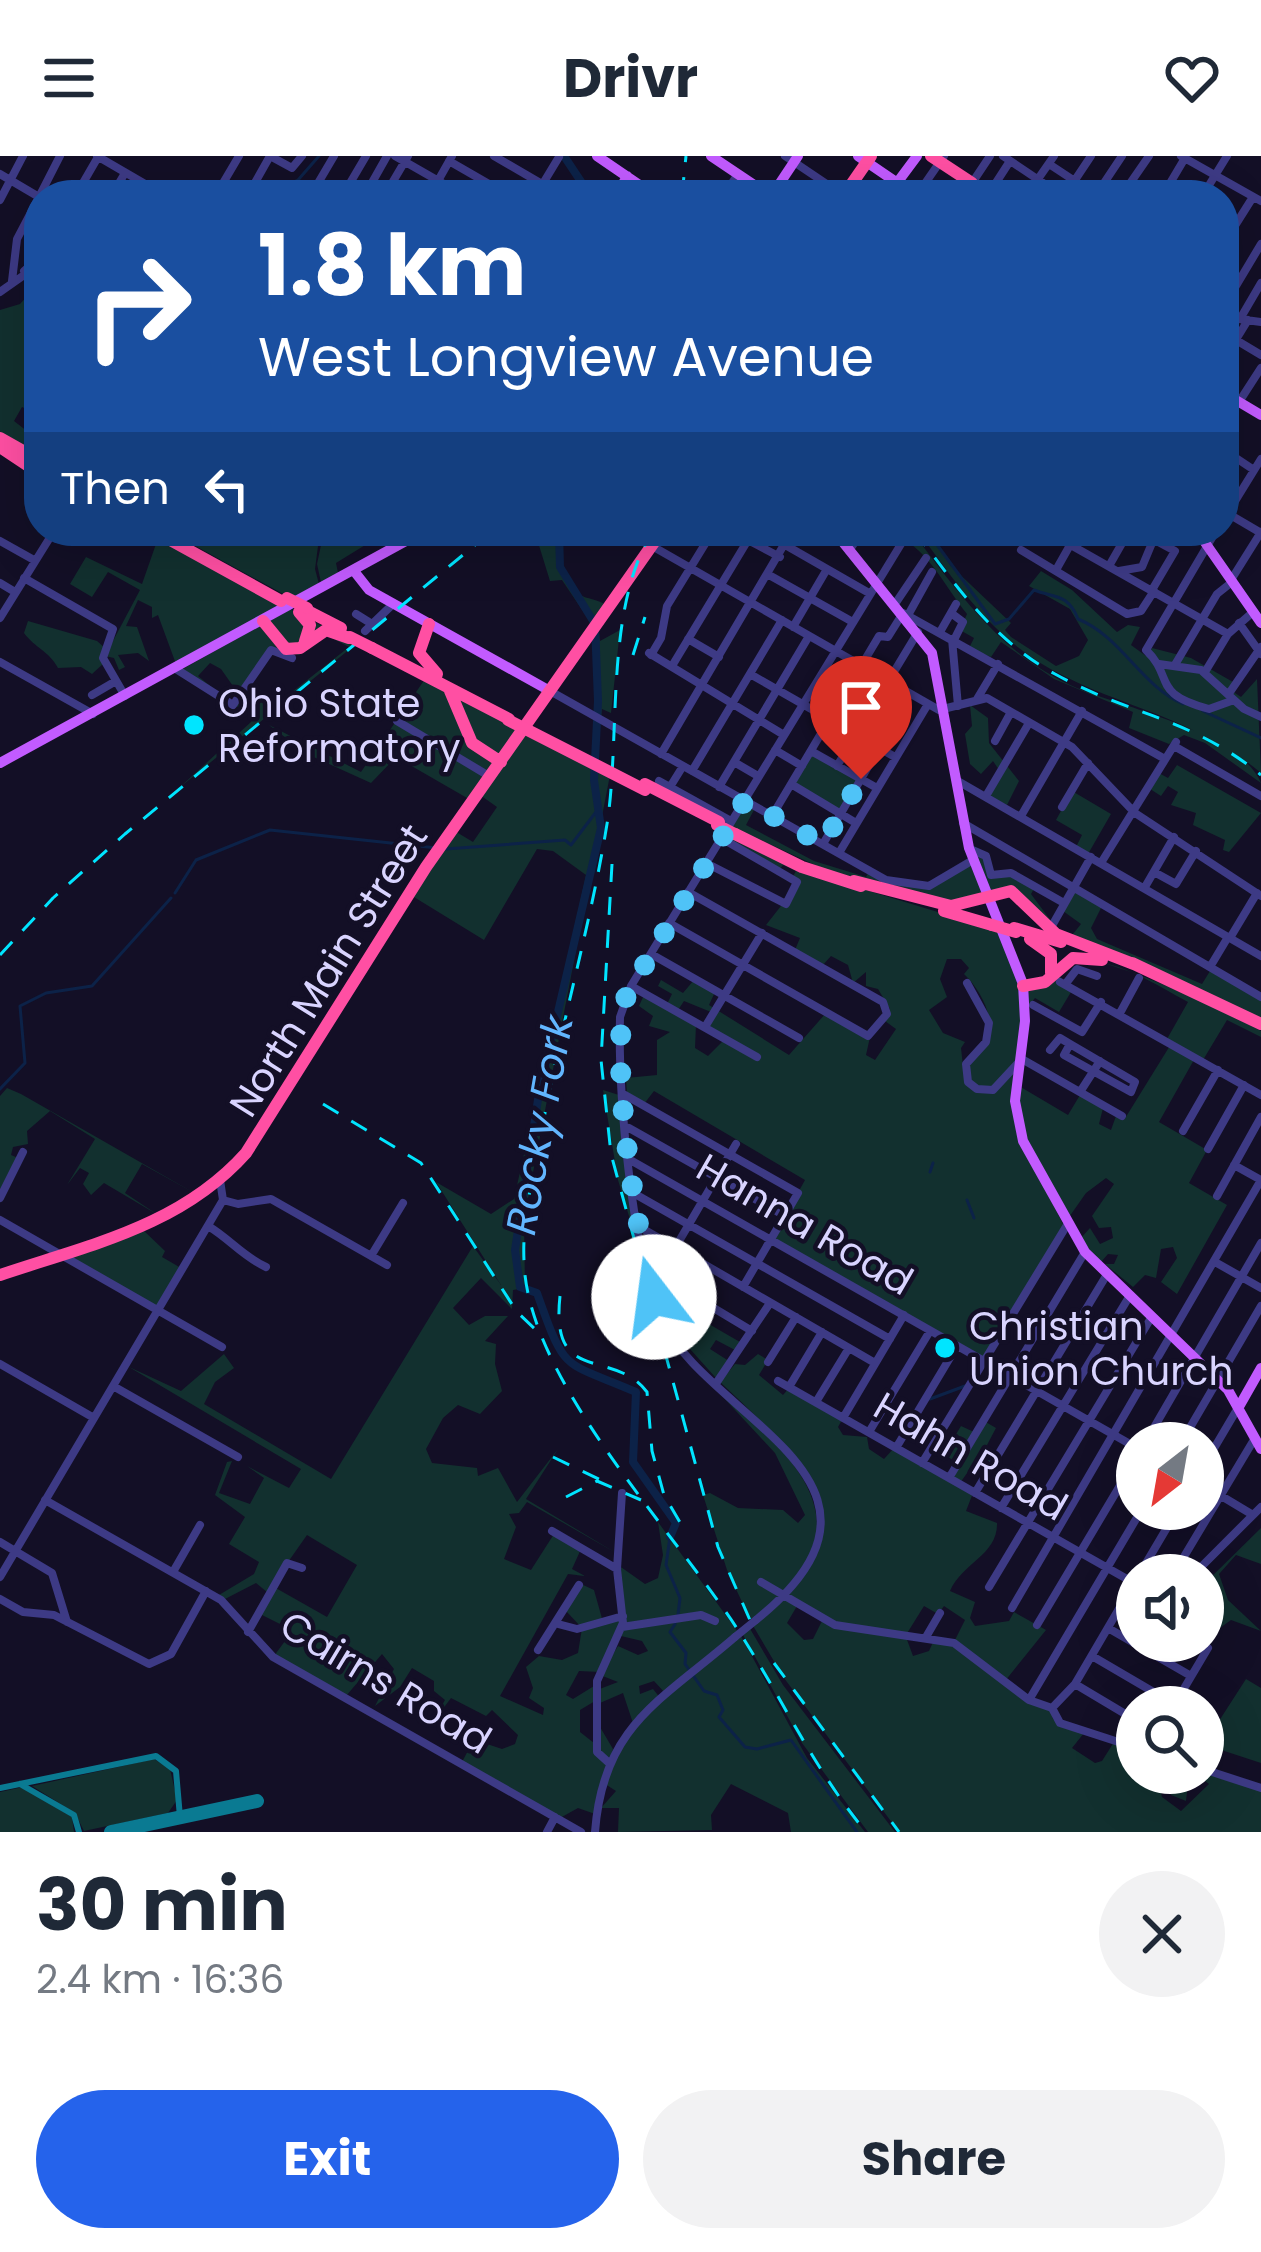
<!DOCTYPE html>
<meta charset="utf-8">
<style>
body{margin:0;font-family:Poppins,sans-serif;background:#f2f2f3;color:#1f2937;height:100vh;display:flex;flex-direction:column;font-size:45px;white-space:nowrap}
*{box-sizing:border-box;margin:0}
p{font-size:39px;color:#747a83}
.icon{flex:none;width:66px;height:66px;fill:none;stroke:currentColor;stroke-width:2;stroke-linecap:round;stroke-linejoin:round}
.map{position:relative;height:1676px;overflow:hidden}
.sheet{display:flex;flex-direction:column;background:#fff;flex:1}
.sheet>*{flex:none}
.banner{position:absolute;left:24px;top:24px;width:1215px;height:366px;border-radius:48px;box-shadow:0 12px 48px #0002;background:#1a4fa0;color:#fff;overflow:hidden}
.needle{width:78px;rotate:211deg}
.tools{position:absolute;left:1116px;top:1266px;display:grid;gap:24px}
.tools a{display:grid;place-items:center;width:108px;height:108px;border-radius:50%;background:#fff;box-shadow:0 12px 48px #0002;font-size:60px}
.pin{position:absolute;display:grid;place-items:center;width:102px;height:102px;color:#fff;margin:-123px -51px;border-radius:50% 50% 50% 0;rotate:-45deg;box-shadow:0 0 12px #0007}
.pin .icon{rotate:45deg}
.me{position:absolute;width:132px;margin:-66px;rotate:345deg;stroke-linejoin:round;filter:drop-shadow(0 0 9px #0008)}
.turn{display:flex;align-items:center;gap:42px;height:252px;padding:0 36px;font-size:54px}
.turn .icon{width:156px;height:156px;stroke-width:2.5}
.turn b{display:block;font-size:84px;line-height:102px}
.then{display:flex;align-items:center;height:114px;padding:0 36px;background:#0003;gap:24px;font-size:45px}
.round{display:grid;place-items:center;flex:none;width:126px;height:126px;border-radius:63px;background:#f2f2f3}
.head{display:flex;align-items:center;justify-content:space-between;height:204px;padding:0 36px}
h1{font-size:72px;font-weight:700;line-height:90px}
.button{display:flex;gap:24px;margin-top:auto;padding:24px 36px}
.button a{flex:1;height:138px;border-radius:72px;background:#2563eb;color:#fff;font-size:48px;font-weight:700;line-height:138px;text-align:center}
.button a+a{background:#f2f2f3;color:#1f2937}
header{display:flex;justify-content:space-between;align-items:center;height:156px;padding:0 36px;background:#fff;font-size:54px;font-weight:700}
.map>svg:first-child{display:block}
</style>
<header><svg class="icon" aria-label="menu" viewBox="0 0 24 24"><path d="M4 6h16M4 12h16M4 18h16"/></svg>Drivr<svg class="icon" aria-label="heart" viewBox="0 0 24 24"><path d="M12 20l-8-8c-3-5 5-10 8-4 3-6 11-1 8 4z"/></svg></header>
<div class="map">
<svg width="1261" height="1676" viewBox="0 0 1261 1676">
<rect width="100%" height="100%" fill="#130f26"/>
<path fill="#12302f" d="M29,138L39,143V245L31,255L22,251L14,265L32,279L39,277L33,289L39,299L0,278V154L20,148Z
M134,375H145L280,448L176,508L158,459L152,462V451L138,444L126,470L137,471L149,505L138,497L118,499L125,511L119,514L114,502L105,500L140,434L108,416L92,441L70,428L86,401L142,428L156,388L139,384Z
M168,375H285L301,387L320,375L315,413L320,432L296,445Z
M324,375H388L336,407L339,422L322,431L317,408Z
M523,375H564C560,393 559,428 580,439C587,443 597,443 606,449L593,470L562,424L550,425L537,383Z
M918,375H931L950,409L1011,467L1005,474L1011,481L1056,510L1079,500L1088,484L1070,453L1029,430L1041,415L1072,434L1117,476L1128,469L1140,471L1131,489L1146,500L1152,492L1191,502L1233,526L1229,533L1241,541L1257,523L1261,617C1186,555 1113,552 1037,505C986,472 953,423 918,375Z
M912,376C959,437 1003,501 1077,532C1123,551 1242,578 1261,627L1205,587L1184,579L1169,588L1129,572L1133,556L1054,523L1001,486L991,501L969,492L974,482L960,474L967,458C946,432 933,402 905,384Z
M290,453L356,488L179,632L251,566L252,559L236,550L251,528L278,547L349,491L328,480L299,499L272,491L240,540L221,513L210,507L198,520L214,533L181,514Z
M28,465L97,485L105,492L104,507L92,518L81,511L58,512C49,495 35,492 24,477Z
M598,470L600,485L620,474L611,557L602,553L601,563L595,557L593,477Z
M425,523L610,619L524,1063L525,1132L513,1134L512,1153L481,1122L453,1152L469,1169L485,1160H508L485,1185L496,1188L495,1208L502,1235L480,1258L458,1249L443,1262L426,1293L432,1307L477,1312L478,1320L498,1312L517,1346L558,1293L526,1343L616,1397L527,1346L519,1357L509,1358L516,1371L504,1403L531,1414L554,1378L581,1393L572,1413L585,1420L568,1418L500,1540L543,1559L544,1552L529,1542L533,1532L526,1511L539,1500L562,1504L578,1497L582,1472L566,1455L581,1428L594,1434L603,1466L622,1462L600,1516L579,1515L566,1539L573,1543L594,1530L595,1545L580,1554V1576L594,1587L600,1571L613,1593L595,1658L578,1652L560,1662L462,1606L470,1591L479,1596L481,1586L502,1593L515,1588L518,1579L492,1554L486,1560L451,1542L430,1570L445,1544L434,1535V1525L412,1512L400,1531L375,1550L394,1513L382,1498L346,1540L274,1500L285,1485L286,1471L260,1458L274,1431L327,1461L357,1409L307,1379L267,1436L256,1427L225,1443L219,1439L254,1418L259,1406L229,1388L245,1361L215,1339L227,1306L232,1305L219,1337L250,1348L264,1322L247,1310L289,1332L301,1313L129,1211L181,1235L224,1198L234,1212L215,1226L204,1248L331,1323L473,1090L501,1129L436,1026L491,1058L514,1043L586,719L553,695L537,693L484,784L409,738L453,674L473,686L497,651L480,639L474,646L396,601L371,627L307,598L269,569L361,616Z
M970,549L988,562L989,587L1019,625L1007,649L988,640L1001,617L993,605L981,618L970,608L965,578L972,570Z
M811,597L859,624L840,655L793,628Z
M1177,609L1261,657L1229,696L1223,694L1225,684L1193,669L1196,657L1171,649L1178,636L1168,630L1161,640L1147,631L1157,616L1168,622Z
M1072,635L1111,658L1088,698L1076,691L1082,679L1056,664Z
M744,649L755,652L746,669L814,705L866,721L869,715L925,732L969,707L985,739L950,748L828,715L731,670Z
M727,677L817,719L1003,776C1018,811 1046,933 979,933L966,920C967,903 977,901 985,888C999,866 980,833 964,818L969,812L961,803H947L940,823L947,841L929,854L943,877L965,886L961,892L964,919L973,933L996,935L1015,914L1016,976L1064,1070L984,1203L773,1082L805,1024L654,935L644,948L627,939L626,922L657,919V884L670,876L649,870L653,860L639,850L644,839L696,869L695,892L708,900L725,883L758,901L706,870L711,856L684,845L678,854L667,848L672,838L658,830L661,824L683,837L694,824L715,836L709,849L789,899L826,857L870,881L866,899L875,904L896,873L885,865L890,853L878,833L866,830V816L853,827L848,809L831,800L822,810L795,794L800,782L766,769L799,727L792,722L796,715L783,709L779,714L725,683Z
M974,694L986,701L988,716L1007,717L1035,731L1031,738L1060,777L1073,778L1081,768L1063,755L1075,734L1102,750L1091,772L1097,783L1202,828L1210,815L1261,844V865L1061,779L1021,740L989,737Z
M1090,803C1151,820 1205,846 1261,875V881L1227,864L1203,904L1167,883L1188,846C1153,827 1112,799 1071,806L1060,821L1065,825L1059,827L1074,831L1059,856L1035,842L1027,852L1026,832C1053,826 1061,802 1090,803Z
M1171,888L1195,902L1159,966L1207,994L1189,1027L1227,1049L1177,1138L1161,1126L1177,1102L1173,1091L1161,1093L1156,1122L1145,1119L1133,1131L1105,1108H1114L1118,1099L1108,1098L1101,1106L1080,1083L1090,1072L1100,1088L1113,1082L1111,1071L1099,1072L1092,1060L1114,1028L1106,1022L1086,1037L1067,1064L1021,973L1019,930L1068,959L1080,939L1103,952L1099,968L1111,974L1116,960L1124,964Z
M7,932L21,938L196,1038L142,1008L125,1037L158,1059L104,1027L91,1039L83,1028L89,1017L80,1012L67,1029L95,983L50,955L27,975L28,988L13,991L11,999L18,1002L0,1034V940Z
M603,934L619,939L637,1081L671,1183L669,1192L618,1024Z
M142,1073L165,1095L162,1101L181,1112L156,1151L69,1102Z
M695,1160L740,1186L735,1194L716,1184L710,1193L732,1207L716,1222L664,1164L681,1182Z
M758,1198L768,1204L759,1219L783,1239L790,1231L842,1264L838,1271L843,1279L867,1281L869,1293L884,1303L894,1292L951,1323L957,1307L944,1298L961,1270L974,1276L984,1265L996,1272L987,1289L996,1297L989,1308L977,1303L960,1327L973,1337L966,1355L997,1367C998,1399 962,1407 950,1435L975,1446L970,1462L975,1470L1009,1465L1014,1456L1046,1474L1005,1525L954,1486L965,1464L944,1450L938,1458L924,1450L906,1479L834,1468L788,1438C862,1350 782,1285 720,1226L735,1208L745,1209Z
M723,1241C773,1282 853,1347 799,1419C786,1436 766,1451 751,1465L727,1414L703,1339L710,1337L738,1352L783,1354L798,1367L805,1359L775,1297Z
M658,1366L738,1476L666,1538L654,1525L639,1530L640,1538L653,1533L661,1543L633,1567L623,1537L600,1547L597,1534L618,1526L600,1519L618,1490L638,1499L648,1495L642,1485L621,1480L618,1409L645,1428L658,1422L663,1399Z
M1261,1372V1408L1236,1399L1219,1418L1228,1444L1261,1475L1231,1464L1213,1477L1203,1471V1429Z
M784,1443L797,1450L787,1467L804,1484L813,1483L822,1465L906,1481L913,1500L929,1495L934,1484C979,1492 1006,1546 1051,1554L1053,1563L1084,1577L1072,1592L1095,1607L1102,1605L1114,1586L1137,1594V1617H1177L1179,1628L1189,1619L1186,1645L1171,1639V1622L1160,1632L1162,1641L1181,1655L1209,1628L1197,1619L1203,1615L1261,1633V1676H899L784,1522L752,1468Z
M749,1471L783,1529L895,1676H868L802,1587L742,1477Z
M740,1478L807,1602L865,1676H791L788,1657L731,1628L711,1659L712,1674L618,1676L619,1652H601L616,1635L602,1626L636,1567Z
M1246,1523L1261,1532V1607L1203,1588V1565L1217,1568Z
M154,1603L170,1613L177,1644L168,1657L84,1675L75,1657L32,1630Z
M23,1631L72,1661L74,1676H0V1636Z"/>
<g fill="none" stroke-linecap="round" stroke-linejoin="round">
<path stroke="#0c2248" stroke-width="3" d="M266,39L298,24L319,0
M927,375L995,468L1009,463L1034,434C1054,442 1068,437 1078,463C1122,481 1140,529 1183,548
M1203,555L1261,582
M446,693L565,684L571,689L599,652
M175,737L196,704L270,674L437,692
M0,933L25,907L20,850L46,837L92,830L171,742
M930,1016L933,1007
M967,1044L974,1062
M930,1243L965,1230
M670,1381L666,1409L680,1442L678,1459
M675,1468L670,1476L686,1497L685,1508L704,1535L717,1539L723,1554L719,1561L745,1591L757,1593L791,1584L857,1676"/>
<path stroke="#0c2248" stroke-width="8" d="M564,0L590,39
M559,375L560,411L595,468L598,545L594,624L601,672L539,937L515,1094L520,1131L537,1137C566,1219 562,1204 636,1236L633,1306L676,1367L670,1381"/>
<path stroke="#0a7a92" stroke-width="6" d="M20,1628L74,1659L79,1676
M0,1632L156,1600L176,1615L180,1661"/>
<path stroke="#0a7a92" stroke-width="14" d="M111,1676L257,1645"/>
<path stroke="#3d3a85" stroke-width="8" d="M97,0L164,39
M270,0L292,12L302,0
M395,0L463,39
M494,0L542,28
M785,0L843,39
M1003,0L1061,39
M1181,0L1261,45
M449,5L508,39
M1049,8L1096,39L1122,0
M0,18L39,41
M1038,23L1054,0
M318,27L339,39
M40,39L60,0
M76,39L98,1
M112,39L125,17
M216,39L239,0
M248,39L270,0
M280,39L285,31
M311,39L334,0
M343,39L366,0
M365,39L387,0
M385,39L408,0
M430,39L452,0
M536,39L559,1
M724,39L738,18
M818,39L826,28
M917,39L944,0
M988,39L1010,5
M989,39L972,27L990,0
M1065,39L1091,0
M1122,39L1149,0
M1163,39L1185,2
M1203,39L1227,0
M0,44L23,0
M1224,87L1253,41
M24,115L39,102
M12,125L17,83L39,41
M0,136L27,117L39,122
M1224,150L1261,88
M1224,161L1261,166
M1240,163L1261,127
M1236,184L1261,199
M1224,203L1248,164
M1239,246L1261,212
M1224,264L1236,244
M1224,294L1254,314
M1227,357L1261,377
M1224,363L1261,303
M731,375L780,401
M1046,375L1228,478
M1138,375L1175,395L1152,434
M1216,375L1146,494C1175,522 1150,537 1209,553L1234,544
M0,385L34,404
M652,390L939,554L987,542L1072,591L1135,657L1261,740
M787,390L869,437
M1021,394L1127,458L1141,455L1154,435
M849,395L862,375
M1109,410L1129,375
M1056,414L1078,375
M1119,415L1142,411L1157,375
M769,419L851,465
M24,422L113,473L103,502L125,540
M1231,424L1261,376
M0,427L15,436
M895,448L926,402
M951,457L963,466L954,484
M356,458L372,468
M907,461L932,416
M0,462L54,375
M1239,467L1261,498
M793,471L827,413
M365,475L393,448
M940,476L956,448
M688,483L719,501
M952,483L958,550
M649,497L784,579
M651,499L661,482L667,450L713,375
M0,506L93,558
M1176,507L1217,438L1232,426
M1159,508L1201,514L1244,553L1261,561
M672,510L748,384
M176,513L233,549L271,494L292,502
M1205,516L1228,478L1253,456
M750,518L895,601
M550,535L886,724L929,730L973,704
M1230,536L1261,491
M92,539L116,525
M977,543L998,508
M865,564L889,579
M397,565L489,620
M995,585L1011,556
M1174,590L1261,640
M775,594L802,610
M811,595L877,632
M661,598L792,375
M734,606L758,620
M837,610L918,476
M692,615L782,464
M956,624L1261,800
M659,625L731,665
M791,628L856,667
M670,631L683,610
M719,631L809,480
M986,640L1029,567
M1062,651L1088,607
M772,660L879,480L888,481L903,457L1165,603
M1021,660L1082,555
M963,667L1261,841
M823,688L879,592
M970,693L986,700L991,719L1011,717L1064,747
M839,697L928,548
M706,707L786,748L797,726L721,682
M1101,707L1176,586
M1154,716L1176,728L1196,695
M1145,731L1174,681
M669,767L868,880L887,858L883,846L688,736
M1053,768L1091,701
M1230,782L1257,737
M651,798L799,882
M1210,811L1228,781
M1060,826L1261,939
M1067,826L1077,813L1097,820
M967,827L989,867L986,886L966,908L968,926L977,933L993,934L1019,906
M631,830L757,901
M1033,849L1082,876L1101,846
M1120,857L1139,822
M705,871L762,777
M1050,894L1060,882L1070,888L1135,926L1131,936L1064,899L1070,888
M1020,902L1122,960
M1080,936L1100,905
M625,939L798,1037L743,1131
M629,972L785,1060
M1183,975L1218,914
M1208,993L1244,929
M632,1005L1137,1292
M1234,1009L1261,1024
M635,1038L890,1183
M1217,1040L1261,961
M0,1042L23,996
M223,1044L238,1048L271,1043L387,1109
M0,1064L222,1191
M208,1070C230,1083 242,1100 266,1111
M638,1070L875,1207
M675,1092L736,988
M371,1100L403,1047
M1215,1106L1261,1132
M647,1112L752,1175
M768,1206L796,1161
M0,1208L94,1262
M778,1225L1134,1427
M717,1226L770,1147
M113,1230L238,1301
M789,1231L822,1176
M816,1246L849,1192
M843,1262L904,1159
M869,1276L930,1175
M1145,1287L1261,1087
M1181,1287L1261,1150
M896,1292L957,1190
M922,1307L1067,1069
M1203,1311L1239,1250
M949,1322L1085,1096
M1203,1329L1253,1359
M975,1337L1106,1120
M45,1344L221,1444L273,1501L581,1676
M1001,1352L1129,1141
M552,1375L617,1413
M0,1386L52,1417L67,1466
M173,1416L200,1369
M1139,1419L1178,1353
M1173,1419L1255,1282
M1193,1419L1261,1351
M0,1421L223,1044L220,1024
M761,1426L835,1469L954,1487L1029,1544L1052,1552L1060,1567L1137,1592
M989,1431L1151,1162
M0,1443L23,1456L54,1459L149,1508L171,1498L206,1435
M1125,1443L1137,1450
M1012,1452L1261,1024
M756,1464C930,1324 703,1263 660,1160C631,1090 618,937 620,861L631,830L909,375
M558,1468L577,1473L623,1460
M1037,1469L1137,1301
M622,1471L701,1459L715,1465
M1108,1472L1191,1520
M248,1476L287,1407L302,1412
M926,1481L940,1457
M538,1494L579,1429
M1092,1500L1174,1548
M1075,1528L1137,1565
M1029,1544L1142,1353
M1173,1551L1208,1492L1196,1485
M1052,1552L1075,1528L1137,1422
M608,1606L597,1596V1525L623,1467L617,1413L622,1337
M1203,1613L1261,1632
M547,1676L555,1661
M595,1676C603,1569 661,1545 735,1481"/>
<path stroke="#c25bff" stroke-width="10" d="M597,0L654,39
M711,0L769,39
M858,0L915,39
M617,39L627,20
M772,39L798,0
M888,39L917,0
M1224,237L1261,259
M834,375L932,497L969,692L1023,828L1025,865L1015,945L1023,985L1085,1096L1228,1234L1261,1293
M1197,375L1261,467
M354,415L369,434L550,535
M0,607L424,375
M1240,1249L1261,1212"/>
<path stroke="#ff4fa3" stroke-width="12" d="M931,0L972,27L964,39
M844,39L871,0
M0,282L39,304
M0,291L39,317
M154,375L281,445
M304,453L341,472
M299,456L310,469L305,485
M263,465L286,493L300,492L326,474L349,482
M429,468L419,497L437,518
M372,492L509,563
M450,535L472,587L501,606
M645,628L719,666
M735,678L802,711L861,730
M854,725L951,750L1011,735L1056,778L1136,809
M944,755L992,769
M1014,772L1061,786
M1030,783L1051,798V817
M1132,807L1261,868
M1023,830L1045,826L1073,802L1102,804
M0,1119C89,1089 181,1070 246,997L426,711L662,375"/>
<path stroke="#00e5ff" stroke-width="3" stroke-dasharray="18 15" stroke-linecap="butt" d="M682,39L686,0
M653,375C604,452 621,580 607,668C590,773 559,875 541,979C533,1020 522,1063 524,1105C527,1227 681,1381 745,1485C787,1552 815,1614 866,1676
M915,375C956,430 993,484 1055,518C1129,559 1190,561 1261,619
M633,499L645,461
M612,708L601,904L611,998L718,1391L753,1471
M0,799L53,742L125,678L492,375
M323,948L421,1007L517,1156L536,1174
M560,1140C550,1231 613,1191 647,1236L652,1295L664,1339L681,1368
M553,1301L609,1328
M566,1341L597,1325L641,1344
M774,1507L899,1676"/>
<path stroke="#3d3a85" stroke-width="8" d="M735,1481L756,1464"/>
<path stroke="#ff4fa3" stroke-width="12" d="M287,442L307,452
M350,481L372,492
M508,564L645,634
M717,669L735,678
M992,769L1016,776"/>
</g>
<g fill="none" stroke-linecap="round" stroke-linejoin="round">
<path stroke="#4fc3f7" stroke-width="21" stroke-dasharray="0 37.8" d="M654,1141C637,1077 607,898 627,838L745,644L823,688L861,623"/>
</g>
<g fill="#00e5ff" stroke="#130f26" stroke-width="4.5">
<circle cx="194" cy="569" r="12"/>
<circle cx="945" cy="1192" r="12"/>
</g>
<g text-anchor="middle" stroke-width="9" stroke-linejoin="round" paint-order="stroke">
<g font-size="39" fill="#d9d4ff" stroke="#130f26" text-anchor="start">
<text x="218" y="561">Ohio State<tspan x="218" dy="45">Reformatory</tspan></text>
<text x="969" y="1184">Christian<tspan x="969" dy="45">Union Church</tspan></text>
</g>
<g font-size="39" fill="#d9d4ff" stroke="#130f26">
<text transform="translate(328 814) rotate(-58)" y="14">North Main Street</text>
<text transform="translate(805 1068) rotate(30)" y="14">Hanna Road</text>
<text transform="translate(971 1300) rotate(30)" y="14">Hahn Road</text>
<text transform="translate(386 1526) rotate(31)" y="14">Cairns Road</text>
</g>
<g font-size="42" font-style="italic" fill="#62b6ff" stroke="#130f26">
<text transform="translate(539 969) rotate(-80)" y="15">Rocky Fork</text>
</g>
</g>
</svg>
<div class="tools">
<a><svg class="needle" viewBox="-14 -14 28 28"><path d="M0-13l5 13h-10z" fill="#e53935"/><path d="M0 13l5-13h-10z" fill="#747a83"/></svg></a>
<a><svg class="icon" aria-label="sound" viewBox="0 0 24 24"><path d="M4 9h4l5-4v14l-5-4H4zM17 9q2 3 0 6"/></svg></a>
<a><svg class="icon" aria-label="search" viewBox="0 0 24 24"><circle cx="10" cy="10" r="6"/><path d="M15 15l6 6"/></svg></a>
</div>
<div class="pin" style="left:861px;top:623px;background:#d93025"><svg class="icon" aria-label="arrive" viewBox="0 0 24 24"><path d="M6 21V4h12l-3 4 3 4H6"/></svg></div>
<svg class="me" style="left:654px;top:1141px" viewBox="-20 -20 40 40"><circle r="19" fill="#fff"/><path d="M0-13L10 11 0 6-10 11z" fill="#4fc3f7"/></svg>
<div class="banner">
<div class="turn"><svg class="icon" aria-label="right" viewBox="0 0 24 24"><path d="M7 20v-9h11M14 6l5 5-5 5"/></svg><div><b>1.8 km</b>West Longview Avenue</div></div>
<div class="then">Then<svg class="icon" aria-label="left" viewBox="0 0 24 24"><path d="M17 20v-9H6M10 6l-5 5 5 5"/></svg></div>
</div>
</div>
<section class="sheet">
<div class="head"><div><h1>30 min</h1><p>2.4 km · 16:36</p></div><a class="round"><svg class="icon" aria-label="close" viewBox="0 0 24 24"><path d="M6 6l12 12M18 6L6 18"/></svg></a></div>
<div class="button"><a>Exit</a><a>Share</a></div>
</section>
